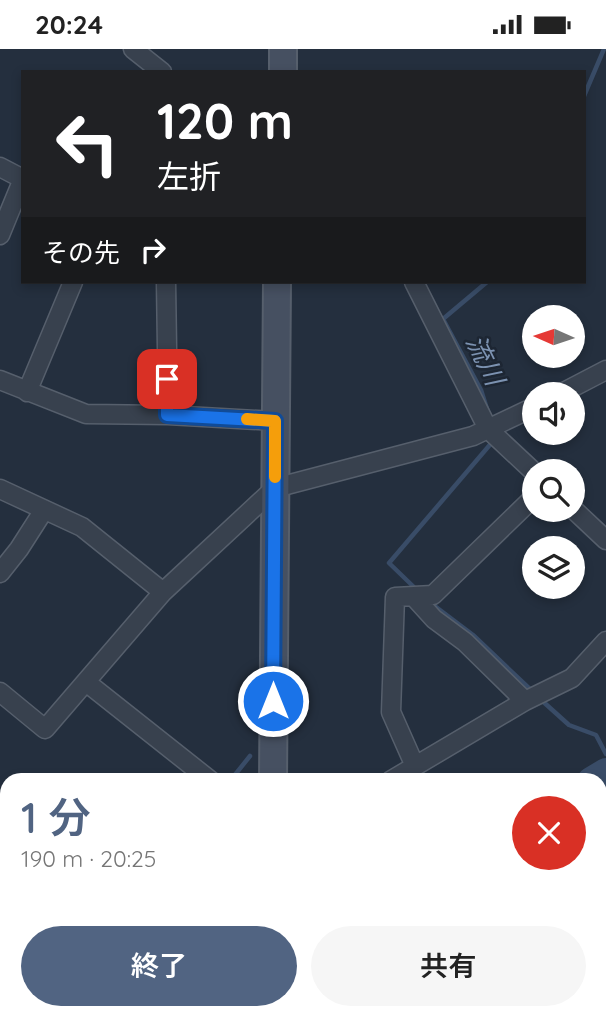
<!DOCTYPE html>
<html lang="ja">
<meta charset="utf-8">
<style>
body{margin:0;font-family:Quicksand,"Noto Sans JP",sans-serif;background:#f6f6f6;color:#222;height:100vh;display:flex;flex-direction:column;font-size:26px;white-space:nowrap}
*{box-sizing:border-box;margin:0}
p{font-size:23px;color:#767676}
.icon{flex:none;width:38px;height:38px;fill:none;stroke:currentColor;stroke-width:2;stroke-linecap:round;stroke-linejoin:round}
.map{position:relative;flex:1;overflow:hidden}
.details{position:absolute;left:0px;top:724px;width:607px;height:247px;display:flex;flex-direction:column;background:#fff;border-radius:21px 21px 0 0;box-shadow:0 4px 10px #0003}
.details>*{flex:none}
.banner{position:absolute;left:21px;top:21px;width:565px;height:214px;border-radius:0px;box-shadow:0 4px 10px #0003;background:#202124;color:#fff;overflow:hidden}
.needle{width:46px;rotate:273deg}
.buttons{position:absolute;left:522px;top:256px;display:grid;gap:14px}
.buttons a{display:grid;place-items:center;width:63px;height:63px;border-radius:50%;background:#fff;box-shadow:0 4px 10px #0003;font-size:35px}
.pin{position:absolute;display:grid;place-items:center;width:60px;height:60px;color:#fff;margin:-30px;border-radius:14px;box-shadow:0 4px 10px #0006}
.me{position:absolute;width:77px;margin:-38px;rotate:0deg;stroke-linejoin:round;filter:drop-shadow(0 0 5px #0008)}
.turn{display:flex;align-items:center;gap:24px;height:147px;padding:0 21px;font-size:32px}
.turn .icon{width:91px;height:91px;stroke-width:2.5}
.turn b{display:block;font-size:49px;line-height:60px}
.then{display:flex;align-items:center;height:66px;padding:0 21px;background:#0003;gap:14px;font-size:26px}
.round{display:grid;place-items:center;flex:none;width:74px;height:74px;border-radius:37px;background:#f6f6f6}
.head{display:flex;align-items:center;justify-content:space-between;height:119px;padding:0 21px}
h1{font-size:42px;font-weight:600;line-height:52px;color:#516482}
.button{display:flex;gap:14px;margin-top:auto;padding:14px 21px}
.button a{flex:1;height:80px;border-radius:42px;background:#516482;color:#fff;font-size:28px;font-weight:600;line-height:80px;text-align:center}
.button a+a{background:#f6f6f6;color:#222}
.status{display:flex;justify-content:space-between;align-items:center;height:49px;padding:0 35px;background:#fff;direction:ltr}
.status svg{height:19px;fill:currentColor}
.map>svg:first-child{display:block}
</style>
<div class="status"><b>20:24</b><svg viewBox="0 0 49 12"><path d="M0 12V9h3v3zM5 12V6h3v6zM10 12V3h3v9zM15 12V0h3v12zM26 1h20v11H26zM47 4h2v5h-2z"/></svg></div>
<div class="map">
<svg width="606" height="970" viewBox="0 0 606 970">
<rect width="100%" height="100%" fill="#242f3e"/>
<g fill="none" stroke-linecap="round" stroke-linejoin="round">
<path stroke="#394c67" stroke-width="4.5" d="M584,47L604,0
M487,233L443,270L481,341L488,363
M418,542L389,514L494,391
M432,555L473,586L533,643
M539,649L569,676L596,686L606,705
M230,732L250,707
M31,970L34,964"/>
<path stroke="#394c67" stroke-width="28" d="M591,732L606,723
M190,970L198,964"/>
<g stroke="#565f6c" stroke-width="21">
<path id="street" d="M133,0L162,23
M0,118L23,130
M0,186L23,130
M414,233L488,380L534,423
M0,331L86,365L168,366L166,233
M27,343L73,233
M560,345L606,321
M168,366L275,372
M0,440L82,478L163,543
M572,459L606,491
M0,524L19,500L44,461
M414,548L434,570L465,593L525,652
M86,633L211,732
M0,643L45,680L163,543L275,439L473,387L534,358
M414,715L391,663L395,548L433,546L534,448
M390,732L525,652L572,629L606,592
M0,827L7,831
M600,907L606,914
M54,970L56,964
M406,970L416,964"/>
</g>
<g stroke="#565f6c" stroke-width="30">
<path id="secondary" d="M283,23V0
M273,732L277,233
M270,970V964"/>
</g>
<use href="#street" stroke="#38414e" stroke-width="18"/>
<use href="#secondary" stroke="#465061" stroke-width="26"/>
</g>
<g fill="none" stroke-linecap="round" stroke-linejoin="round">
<g stroke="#114b97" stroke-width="18">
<path id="route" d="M167,330V366L275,372L273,652"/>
</g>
<use href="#route" stroke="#1a73e8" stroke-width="12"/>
<path stroke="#f59e0b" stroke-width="12" d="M247,370L275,372V428"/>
</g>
<g text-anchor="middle" stroke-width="5" stroke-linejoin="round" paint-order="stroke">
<g font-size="26" font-style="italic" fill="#7c92b1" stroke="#1d2633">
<text transform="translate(485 311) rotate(64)" y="9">流川</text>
</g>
</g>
</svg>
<div class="buttons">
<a><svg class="needle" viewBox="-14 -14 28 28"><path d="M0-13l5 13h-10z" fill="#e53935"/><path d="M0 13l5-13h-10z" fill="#767676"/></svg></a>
<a><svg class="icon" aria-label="sound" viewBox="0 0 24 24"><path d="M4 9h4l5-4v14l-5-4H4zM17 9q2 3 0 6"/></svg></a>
<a><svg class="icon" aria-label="search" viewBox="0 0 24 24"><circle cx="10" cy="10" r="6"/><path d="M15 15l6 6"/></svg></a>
<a><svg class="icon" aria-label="layers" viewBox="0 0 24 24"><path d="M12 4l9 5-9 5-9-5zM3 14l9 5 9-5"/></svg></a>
</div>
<div class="pin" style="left:167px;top:330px;background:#d93025"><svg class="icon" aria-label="arrive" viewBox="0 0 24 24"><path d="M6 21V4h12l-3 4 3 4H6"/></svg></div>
<svg class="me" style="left:273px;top:652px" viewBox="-20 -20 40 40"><circle r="17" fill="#1a73e8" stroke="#fff" stroke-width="3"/><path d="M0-11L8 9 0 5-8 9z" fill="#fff"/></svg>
<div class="banner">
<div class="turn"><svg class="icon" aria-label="left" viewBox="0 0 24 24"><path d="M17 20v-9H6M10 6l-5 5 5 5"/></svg><div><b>120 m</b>左折</div></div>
<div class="then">その先<svg class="icon" aria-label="right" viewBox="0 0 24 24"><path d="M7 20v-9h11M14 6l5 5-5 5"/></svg></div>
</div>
<section class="details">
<div class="head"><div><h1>1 分</h1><p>190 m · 20:25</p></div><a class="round" style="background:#d93025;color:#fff"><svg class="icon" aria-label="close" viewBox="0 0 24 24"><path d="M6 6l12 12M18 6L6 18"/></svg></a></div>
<div class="button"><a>終了</a><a>共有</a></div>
</section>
</div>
